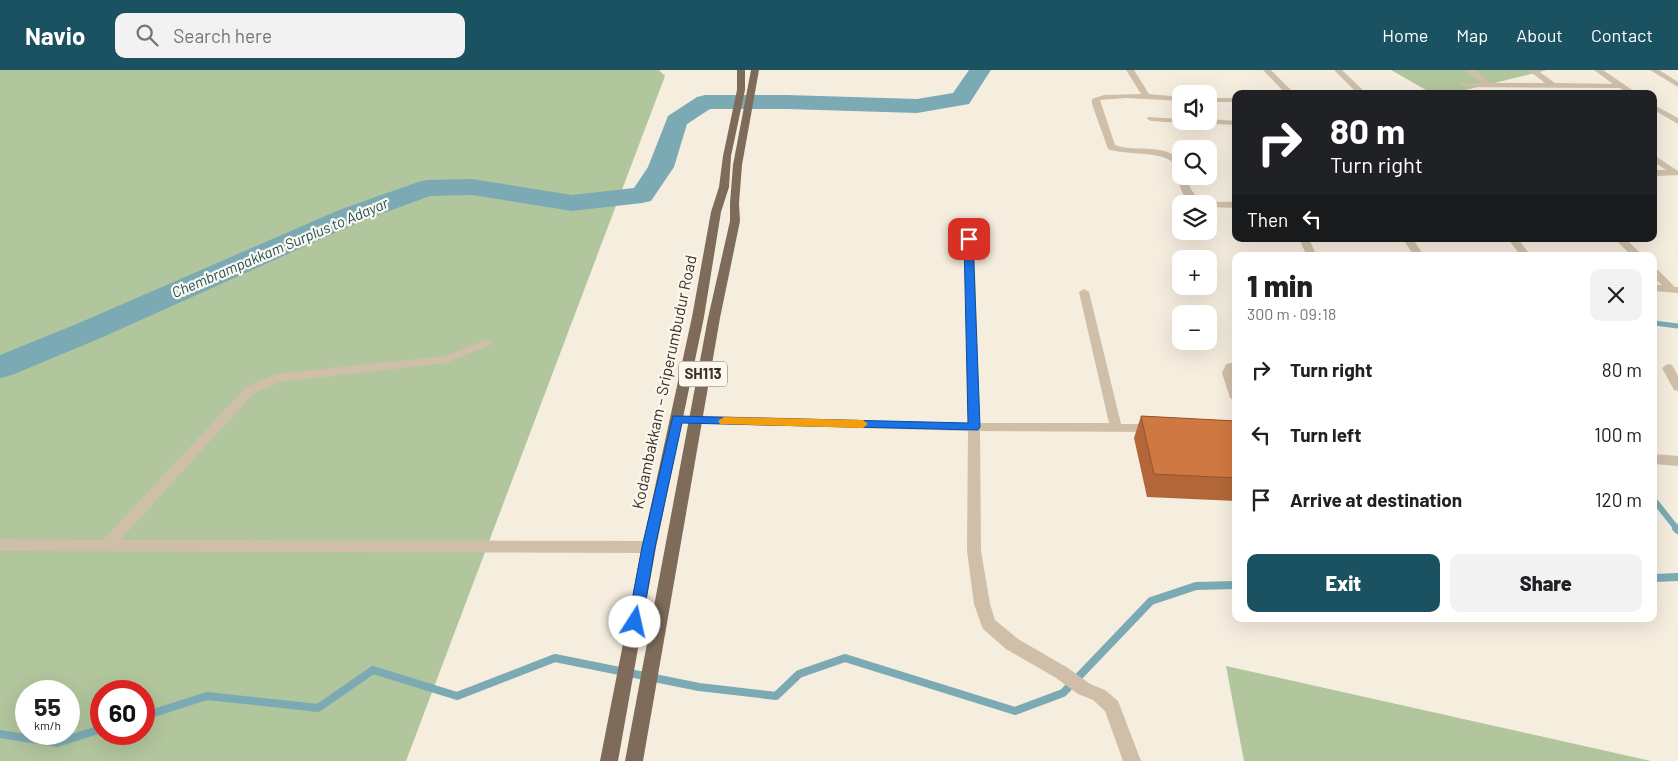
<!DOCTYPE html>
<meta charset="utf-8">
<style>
body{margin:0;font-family:Barlow,sans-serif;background:#f2f2f2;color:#202124;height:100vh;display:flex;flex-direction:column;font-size:19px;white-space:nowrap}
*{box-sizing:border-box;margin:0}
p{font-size:16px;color:#757577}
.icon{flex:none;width:28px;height:28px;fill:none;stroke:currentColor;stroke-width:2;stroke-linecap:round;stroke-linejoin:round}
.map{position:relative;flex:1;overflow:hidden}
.details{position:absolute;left:1232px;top:182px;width:425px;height:370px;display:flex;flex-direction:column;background:#fff;border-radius:10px;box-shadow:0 5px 20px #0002}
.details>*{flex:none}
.guide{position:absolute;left:1232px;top:20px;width:425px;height:152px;border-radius:10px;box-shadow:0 5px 20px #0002;background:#202124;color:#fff;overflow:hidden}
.fabs{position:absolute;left:1172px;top:15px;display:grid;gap:10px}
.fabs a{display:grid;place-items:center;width:45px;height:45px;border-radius:10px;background:#fff;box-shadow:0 5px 20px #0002;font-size:25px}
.speed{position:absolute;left:15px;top:610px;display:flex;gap:10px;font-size:25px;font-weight:700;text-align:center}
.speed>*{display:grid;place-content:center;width:65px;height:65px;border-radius:50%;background:#fff;box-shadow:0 5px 20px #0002;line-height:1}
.speed small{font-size:12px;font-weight:400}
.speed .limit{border:8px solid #d22;background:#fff;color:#111}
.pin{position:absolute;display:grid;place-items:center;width:42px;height:42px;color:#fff;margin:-21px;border-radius:10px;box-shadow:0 2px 8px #0006}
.me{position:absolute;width:55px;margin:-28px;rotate:10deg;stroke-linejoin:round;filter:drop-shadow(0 0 4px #0008)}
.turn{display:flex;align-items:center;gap:18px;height:105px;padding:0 15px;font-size:22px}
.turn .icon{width:65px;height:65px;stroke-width:2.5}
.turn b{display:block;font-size:35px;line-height:42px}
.then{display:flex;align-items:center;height:48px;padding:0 15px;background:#0003;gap:10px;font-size:19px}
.round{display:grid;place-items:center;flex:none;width:52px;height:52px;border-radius:10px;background:#f2f2f2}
.head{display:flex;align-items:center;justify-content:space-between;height:85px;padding:0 15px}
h1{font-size:30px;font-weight:800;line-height:38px}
.primary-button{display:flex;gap:10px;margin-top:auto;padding:10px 15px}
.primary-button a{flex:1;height:58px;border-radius:10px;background:#1a5261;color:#fff;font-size:20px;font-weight:800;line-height:58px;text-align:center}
.primary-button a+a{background:#f2f2f2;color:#202124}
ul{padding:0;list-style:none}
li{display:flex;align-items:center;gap:15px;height:65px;padding:0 15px}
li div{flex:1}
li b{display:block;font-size:19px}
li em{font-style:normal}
header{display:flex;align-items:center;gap:30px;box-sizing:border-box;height:70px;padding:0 25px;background:#1a5261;color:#fff}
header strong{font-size:24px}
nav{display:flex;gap:28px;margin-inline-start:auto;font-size:18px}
.search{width:350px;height:45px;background:#f2f2f2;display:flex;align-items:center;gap:12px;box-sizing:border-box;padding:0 18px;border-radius:10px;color:#757577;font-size:19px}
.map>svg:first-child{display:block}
</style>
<header>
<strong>Navio</strong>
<div class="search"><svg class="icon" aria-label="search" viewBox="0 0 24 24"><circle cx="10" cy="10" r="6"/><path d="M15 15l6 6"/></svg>Search here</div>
<nav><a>Home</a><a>Map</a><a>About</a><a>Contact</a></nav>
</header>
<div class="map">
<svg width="1678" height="691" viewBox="0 0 1678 691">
<rect width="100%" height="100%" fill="#f5edde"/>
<path fill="#b2c69d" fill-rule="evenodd" d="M0,0H659L665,6L406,691H0ZM26,621H69V664H26ZM101,621H144V664H101Z
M1391,0H1547L1449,24H1433Z
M1226,596L1651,691H1244Z"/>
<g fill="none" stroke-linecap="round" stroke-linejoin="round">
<path stroke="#7baab5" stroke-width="5" d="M1654,253L1678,256"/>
<path stroke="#7baab5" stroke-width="6" d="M1654,430L1677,459"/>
<path stroke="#7baab5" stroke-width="8" d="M1676,458L1678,460
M1654,508L1678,507
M144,646L207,626L318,638L373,600L457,626L555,588L699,617L776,626L799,604L845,588L1015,641L1063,623L1151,531L1196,516L1236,515
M0,664L57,673L101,659"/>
<path fill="#7baab5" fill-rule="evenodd" d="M969,0H991L969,34L917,43L787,39H710L687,54L674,97L651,131L642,133L572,141L472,125L430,126L359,152L103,267L12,305L0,308V285L79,253L339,140L418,112L427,110L472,109L572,125L634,118L648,97L668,46L697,27L705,25H787L917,29L953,23Z"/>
<path fill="#cfbfa9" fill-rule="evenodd" d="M1126,0H1134L1149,24L1181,27V31L1126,28L1100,30L1115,75C1135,83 1167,72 1181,92V106H1186C1195,137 1208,131 1236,132V138L1209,137V134C1177,134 1182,117 1174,94C1163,80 1126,86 1108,79L1092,34V29L1104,25L1141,24Z
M1263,0H1271L1295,24H1286Z
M1334,0H1342L1367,24H1358Z
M1466,0H1475L1490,13H1545L1528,0H1537L1555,13L1613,14L1594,0H1603L1638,24H1628L1620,18L1465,17L1461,15L1462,13H1481Z
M1650,0H1659L1678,12V17Z
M1209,28H1236V32H1209Z
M1654,35L1678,48V54L1654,40Z
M1148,47L1181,49V51H1185L1181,53L1151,51L1147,49Z
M1209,49L1236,51V55L1196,53L1192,51H1209Z
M1654,85L1678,101V105L1654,106V100H1666L1654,92Z
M969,166L974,169L980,353H1109L1079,222L1084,219L1089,222L1121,354H1154L1160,358L1154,362L980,361L981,481L990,534L995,550L1018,569L1068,598L1090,614L1105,620L1118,631L1141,691H1123L1105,641L1093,630L1078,624L1056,608L1006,579L983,559L981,554L974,534L967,481L968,361L677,353L671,349L677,345L968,353L964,169Z
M1299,169H1309L1317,186H1307Z
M1403,169H1413L1424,186H1414Z
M1508,169H1518L1531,186H1521Z
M1623,169L1627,170L1643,186H1632L1618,172Z
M1654,199L1658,200L1675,217H1678V223L1654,221V215H1662L1654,208Z
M486,270L492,273L490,275L446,293L279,312L253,324L120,470L649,471L654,473L656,477L654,481L649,483L0,481V469L103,470L245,318L276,304L444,286Z
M1236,292V300L1234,303L1236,310V332L1230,328L1222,303L1226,294Z
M1668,294L1672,295L1678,306V321L1674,320L1662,298Z
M1654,384L1678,386V396L1654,394Z"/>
<path fill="#7e6b59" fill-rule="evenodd" d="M737,0H745V20L731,86L729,117L721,142L704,247L656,477L618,691H600L642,477L692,247L711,142L719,117L723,86L737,20Z
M751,0H759L742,95L739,133L740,151L720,248L643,691H625L708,248L730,151V133L733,95Z"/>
</g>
<path fill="#b36738" d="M1141,346L1236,351V431L1147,427L1134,368Z"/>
<path fill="#d07841" stroke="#92542e" d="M1141,346L1236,351V408L1154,404Z"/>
<path fill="#1a73e8" stroke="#114b97" d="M969,166L973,169L980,357L978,360L682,353L655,477L642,552L640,556L635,558L630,556L628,552L642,477L673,346L968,353L964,169Z"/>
<path fill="#f59e0b" d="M724,347L863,350L868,354L863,358L720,354L718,351Z"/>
<g text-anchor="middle" stroke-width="4.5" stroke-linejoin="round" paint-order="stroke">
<g font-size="15" font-style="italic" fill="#1a5261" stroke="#fcf7ec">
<text transform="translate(280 178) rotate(-23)" y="5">Chembrampakkam Surplus to Adayar</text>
</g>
<rect fill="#fcf7ec" stroke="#756c64" stroke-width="1" x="679" y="291.5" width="48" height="25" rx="4"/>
<g font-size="15" font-weight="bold" fill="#3b3129">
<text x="703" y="309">SH113</text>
</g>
<g font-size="16" fill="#3b3129" stroke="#fcf7ec">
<text transform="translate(664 312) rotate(-78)" y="6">Kodambakkam – Sriperumbudur Road</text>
</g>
</g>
</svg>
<div class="fabs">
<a><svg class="icon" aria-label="sound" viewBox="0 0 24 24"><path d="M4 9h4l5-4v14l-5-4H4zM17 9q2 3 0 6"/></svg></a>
<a><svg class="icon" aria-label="search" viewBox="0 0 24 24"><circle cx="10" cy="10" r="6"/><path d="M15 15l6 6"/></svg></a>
<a><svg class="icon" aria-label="layers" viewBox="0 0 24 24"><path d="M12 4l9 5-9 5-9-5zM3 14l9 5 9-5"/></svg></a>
<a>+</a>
<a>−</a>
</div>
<div class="speed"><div>55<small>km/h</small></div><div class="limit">60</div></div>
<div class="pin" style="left:969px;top:169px;background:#d93025"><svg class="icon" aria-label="arrive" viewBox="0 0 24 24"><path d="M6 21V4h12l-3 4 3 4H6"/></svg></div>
<svg class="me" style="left:635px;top:552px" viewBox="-20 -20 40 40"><circle r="19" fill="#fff"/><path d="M0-13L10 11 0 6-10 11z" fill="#1a73e8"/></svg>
<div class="guide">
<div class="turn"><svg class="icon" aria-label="right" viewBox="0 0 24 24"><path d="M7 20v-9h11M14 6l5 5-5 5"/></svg><div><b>80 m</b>Turn right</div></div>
<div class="then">Then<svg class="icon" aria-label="left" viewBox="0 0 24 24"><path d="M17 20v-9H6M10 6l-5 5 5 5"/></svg></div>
</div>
<section class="details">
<div class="head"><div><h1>1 min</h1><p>300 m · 09:18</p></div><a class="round"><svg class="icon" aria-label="close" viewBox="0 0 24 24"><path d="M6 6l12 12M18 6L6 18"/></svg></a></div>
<ul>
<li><svg class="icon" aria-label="right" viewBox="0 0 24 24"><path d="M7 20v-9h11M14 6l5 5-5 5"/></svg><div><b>Turn right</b></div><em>80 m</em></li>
<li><svg class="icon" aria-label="left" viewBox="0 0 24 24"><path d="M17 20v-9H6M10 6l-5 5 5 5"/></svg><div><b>Turn left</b></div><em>100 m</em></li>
<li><svg class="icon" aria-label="arrive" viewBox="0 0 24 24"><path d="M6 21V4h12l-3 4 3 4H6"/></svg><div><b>Arrive at destination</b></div><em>120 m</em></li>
</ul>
<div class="primary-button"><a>Exit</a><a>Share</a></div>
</section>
</div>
